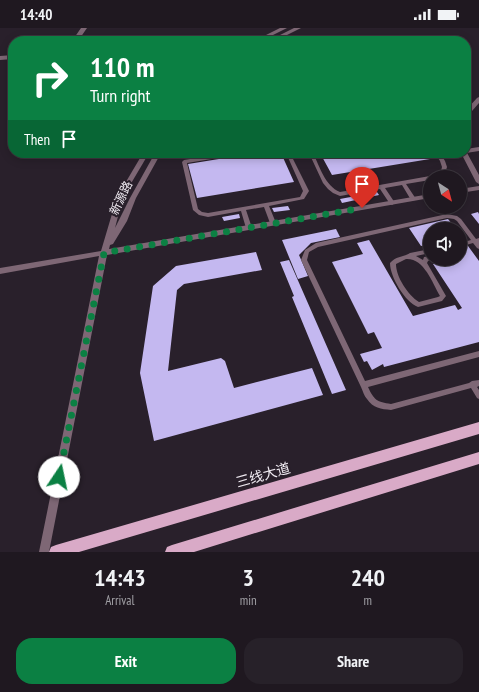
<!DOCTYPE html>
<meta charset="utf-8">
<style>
body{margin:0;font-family:"PT Sans Narrow","Noto Sans SC",sans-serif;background:#272129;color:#f1f3f6;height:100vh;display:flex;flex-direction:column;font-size:15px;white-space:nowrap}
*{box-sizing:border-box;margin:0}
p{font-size:13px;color:#a1a0a5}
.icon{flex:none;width:22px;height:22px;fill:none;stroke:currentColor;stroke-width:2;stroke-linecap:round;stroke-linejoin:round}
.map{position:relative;height:524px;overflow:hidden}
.drawer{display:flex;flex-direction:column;background:#1f1820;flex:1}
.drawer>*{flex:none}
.banner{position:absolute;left:8px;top:8px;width:463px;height:122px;border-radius:16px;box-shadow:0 2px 10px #0003,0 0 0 1px #3c373e;background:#0b8043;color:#fff;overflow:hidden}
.needle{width:26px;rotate:144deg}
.fabs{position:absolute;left:423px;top:142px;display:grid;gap:8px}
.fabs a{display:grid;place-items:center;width:44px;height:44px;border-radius:50%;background:#1f1820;box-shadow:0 2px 10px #0003,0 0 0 1px #3c373e;font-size:20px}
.pin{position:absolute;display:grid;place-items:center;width:34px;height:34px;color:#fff;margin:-41px -17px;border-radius:50% 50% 50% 0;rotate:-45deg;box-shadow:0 0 4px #0007}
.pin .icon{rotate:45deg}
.me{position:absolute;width:44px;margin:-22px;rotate:11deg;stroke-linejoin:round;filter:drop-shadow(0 0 3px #0008)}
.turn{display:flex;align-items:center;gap:14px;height:84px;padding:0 16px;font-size:18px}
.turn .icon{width:52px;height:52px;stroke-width:2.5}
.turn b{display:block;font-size:28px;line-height:34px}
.then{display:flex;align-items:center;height:38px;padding:0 16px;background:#0003;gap:8px;font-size:15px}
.eta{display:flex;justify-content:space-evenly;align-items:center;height:68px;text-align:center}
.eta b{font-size:24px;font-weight:700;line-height:28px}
.primary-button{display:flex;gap:8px;margin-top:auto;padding:8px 16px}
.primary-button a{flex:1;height:46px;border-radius:16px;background:#0b8043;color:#fff;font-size:16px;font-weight:700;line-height:46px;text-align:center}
.primary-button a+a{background:#272129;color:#f1f3f6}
.status{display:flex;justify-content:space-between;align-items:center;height:28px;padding:0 20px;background:#1f1820;direction:ltr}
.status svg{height:11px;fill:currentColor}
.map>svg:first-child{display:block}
</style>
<div class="status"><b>14:40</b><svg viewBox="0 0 49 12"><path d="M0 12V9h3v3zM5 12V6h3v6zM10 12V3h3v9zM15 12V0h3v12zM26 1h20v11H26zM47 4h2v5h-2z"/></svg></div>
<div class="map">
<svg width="479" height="524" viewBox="0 0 479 524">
<rect width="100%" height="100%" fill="#29202b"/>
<path fill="#c4b8f0" d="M256,125H281L294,154L197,170L188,136Z
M320,125H426L430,131L332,147Z
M377,164L379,167L342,175L340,171Z
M288,178L290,182L274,184L272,180Z
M478,184L479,186V196L471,186Z
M239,186L240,190L224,193L222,189Z
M448,191L456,201H430V216L421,218L409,200Z
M336,201L340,209L311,215L299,227L308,248L298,251L282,212Z
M460,207L479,233V314L384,339L383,336L372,342L367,333L364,334L360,326L382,320L374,304L368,306L332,234L363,226L357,215L369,212L413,288L455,277L458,282L462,280L433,236L460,231Z
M256,224L262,242L184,256L177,262L168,343L221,330L225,333L234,360L312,340L323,367L154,413L140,345L153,258L176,238Z
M289,232L346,362L332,366L292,269L294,268L280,234Z"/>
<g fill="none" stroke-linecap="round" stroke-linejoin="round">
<path fill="#7e6775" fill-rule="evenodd" d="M227,125H238L236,127L187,135L198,181L202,184L208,185L300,169L303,163L286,125H290L309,163L304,171L269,178L276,195L273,197L270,195L264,179L246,182L252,200L249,202L246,200L241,183L208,189L199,187L193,182L182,134L184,132Z
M309,125H313C320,139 325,158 340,164L430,148L432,149L441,143L442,139L440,133L435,125H440L445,133L447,139C445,148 438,149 430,149V152L406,156L416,171L415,172H411L402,157L385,160L395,175L392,177L390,176L380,161L340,168L333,165L328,161L323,155Z
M447,186L457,188L461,191L476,211L479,210V221L477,220L473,215L466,217L464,216L463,215L464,214L471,212L457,193L454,191L447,190L318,219L309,224L307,232L365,353L479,323V329L368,359C374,372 377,374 391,376L469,355L472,353L479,352V358L477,359L479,362V371L477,370L471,360L391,382C381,381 373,380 367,371C364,368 363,363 361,359L301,232L305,222L316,215Z
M430,221V225L416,228L423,232L424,229L430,228V231H432L428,233L427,235L446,268L442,273L418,279C405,274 390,249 390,235C396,228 404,229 410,225ZM406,231C424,230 432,254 440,268L438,269L419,274C408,267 396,249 396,236Z"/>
<path fill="#7e6775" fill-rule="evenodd" d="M479,119V123L466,125V121Z"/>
<path fill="#7e6775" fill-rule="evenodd" d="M81,0H87L78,13H72Z
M280,0H287L261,13H254Z
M294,0H301L275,13H268Z
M13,27V31L0,32V28Z
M479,69V75L472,83L468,90L466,91V82L477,70Z
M466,123L479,147V156L476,154L461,125H466Z
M143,125H149L123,169L115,200L130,170L155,125H161L136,170L127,193L113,216L110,217L109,221L430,166V170L107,227L49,524H39L99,228L0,246V240L101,223L117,169Z
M479,158V162L460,165V161Z"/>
<path fill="#d9aac7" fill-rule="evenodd" d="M479,394V406L79,524H49L51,519L56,517Z
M479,424V436L194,524H165L167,519L172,517Z"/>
</g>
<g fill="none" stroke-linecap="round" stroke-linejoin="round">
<path stroke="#0b8043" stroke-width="7" stroke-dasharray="0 12.6" d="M59,449L104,225L362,180"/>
</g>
<g text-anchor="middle" stroke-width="4" stroke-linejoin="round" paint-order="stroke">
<g font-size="12" fill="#f0ebf2" stroke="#29202b">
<text transform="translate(121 170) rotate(-64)" y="4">新源路</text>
</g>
<g font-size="14" fill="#f0ebf2" stroke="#29202b">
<text transform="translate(263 447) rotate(-16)" y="5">三线大道</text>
</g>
</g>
</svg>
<div class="fabs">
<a><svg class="needle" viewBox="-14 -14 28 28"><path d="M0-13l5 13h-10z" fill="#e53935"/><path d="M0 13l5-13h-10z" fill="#a1a0a5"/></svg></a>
<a><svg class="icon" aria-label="sound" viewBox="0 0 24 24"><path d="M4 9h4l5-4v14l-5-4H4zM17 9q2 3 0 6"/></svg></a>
</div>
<div class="pin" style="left:362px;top:180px;background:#d93025"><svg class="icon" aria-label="arrive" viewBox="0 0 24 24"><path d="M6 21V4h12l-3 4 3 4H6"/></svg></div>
<svg class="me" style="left:59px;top:449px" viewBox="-20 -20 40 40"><circle r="19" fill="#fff"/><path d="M0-13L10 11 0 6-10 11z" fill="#0b8043"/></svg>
<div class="banner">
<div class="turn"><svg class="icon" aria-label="right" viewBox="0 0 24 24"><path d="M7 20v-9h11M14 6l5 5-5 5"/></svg><div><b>110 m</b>Turn right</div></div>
<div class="then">Then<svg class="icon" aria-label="arrive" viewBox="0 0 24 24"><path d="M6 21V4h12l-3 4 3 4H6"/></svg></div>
</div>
</div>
<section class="drawer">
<div class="eta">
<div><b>14:43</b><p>Arrival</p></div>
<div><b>3</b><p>min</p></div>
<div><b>240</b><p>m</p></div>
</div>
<div class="primary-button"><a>Exit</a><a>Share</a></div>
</section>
